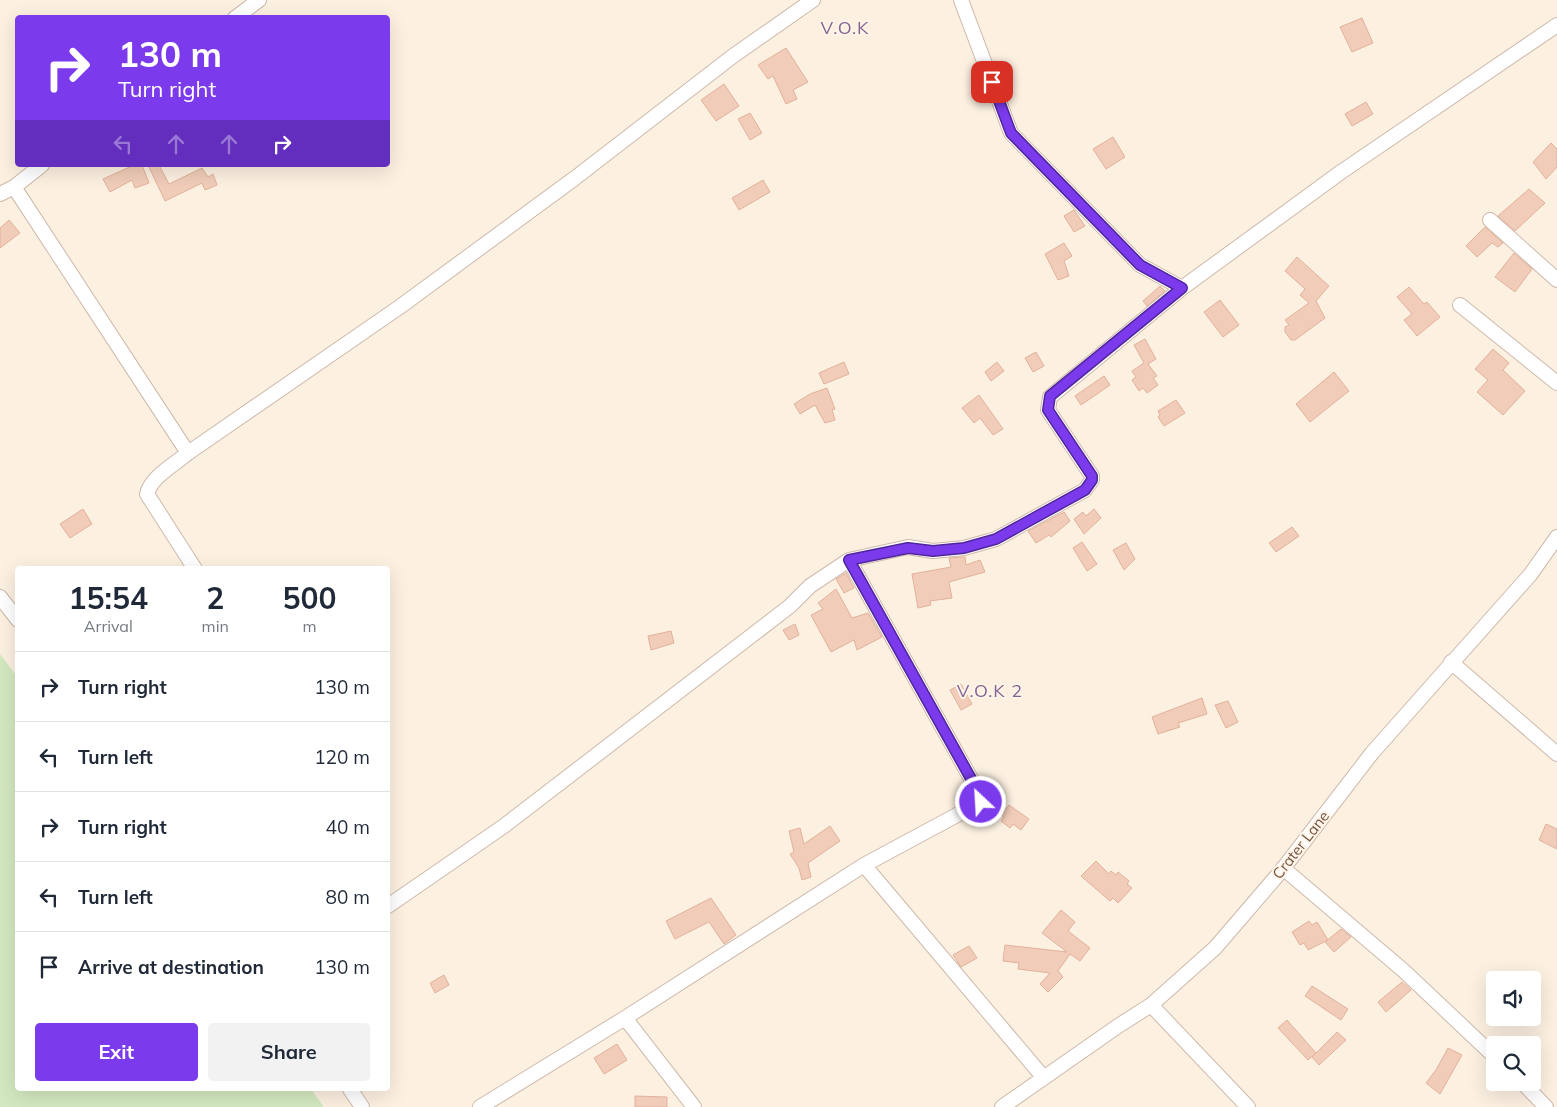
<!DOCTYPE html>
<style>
body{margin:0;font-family:Mulish,sans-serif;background:#f2f2f3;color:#1f2937;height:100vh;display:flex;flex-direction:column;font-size:19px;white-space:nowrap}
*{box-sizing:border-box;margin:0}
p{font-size:16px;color:#747a83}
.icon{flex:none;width:28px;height:28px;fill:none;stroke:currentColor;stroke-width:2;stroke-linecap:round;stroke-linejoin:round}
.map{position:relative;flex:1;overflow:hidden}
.side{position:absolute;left:15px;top:566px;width:375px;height:525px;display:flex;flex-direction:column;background:#fff;border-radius:5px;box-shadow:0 5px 20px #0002}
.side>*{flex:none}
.guide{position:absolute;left:15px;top:15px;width:375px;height:152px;border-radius:5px;box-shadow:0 5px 20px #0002;background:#7c3aed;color:#fff;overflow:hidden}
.tools{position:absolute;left:1486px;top:971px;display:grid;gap:10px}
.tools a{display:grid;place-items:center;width:55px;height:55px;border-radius:5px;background:#fff;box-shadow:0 5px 20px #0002;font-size:25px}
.pin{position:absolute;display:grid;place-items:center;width:42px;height:42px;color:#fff;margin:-21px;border-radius:10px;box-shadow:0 2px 8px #0006}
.me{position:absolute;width:55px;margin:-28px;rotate:335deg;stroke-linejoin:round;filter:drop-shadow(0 0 4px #0008)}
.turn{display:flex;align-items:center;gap:18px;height:105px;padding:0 20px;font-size:22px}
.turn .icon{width:65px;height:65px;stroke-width:2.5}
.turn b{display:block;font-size:35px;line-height:42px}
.lanes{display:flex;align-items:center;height:48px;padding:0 20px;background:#0003;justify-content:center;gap:25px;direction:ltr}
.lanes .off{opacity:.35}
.eta{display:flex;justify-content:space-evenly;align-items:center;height:85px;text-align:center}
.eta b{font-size:30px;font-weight:700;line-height:35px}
.cta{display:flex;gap:10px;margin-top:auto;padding:10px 20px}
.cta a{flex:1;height:58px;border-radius:5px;background:#7c3aed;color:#fff;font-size:20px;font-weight:700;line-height:58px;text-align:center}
.cta a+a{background:#f2f2f3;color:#1f2937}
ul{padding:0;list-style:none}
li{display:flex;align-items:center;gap:15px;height:70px;padding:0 20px;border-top:1px solid #e0e1e3}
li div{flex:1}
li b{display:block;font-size:19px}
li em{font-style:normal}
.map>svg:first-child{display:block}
</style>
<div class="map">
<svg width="1557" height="1107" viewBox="0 0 1557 1107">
<rect width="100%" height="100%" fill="#fcf0e1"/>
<path fill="#d3e8c0" d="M0,654L18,678V1089H311L324,1107H0Z"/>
<path fill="#f0ccb9" stroke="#e3b19a" d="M1362,18L1373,43L1352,52L1340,27Z
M786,48L808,82L793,90L797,99L786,104L773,76L768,79L758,65Z
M724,84L739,106L716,121L701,100Z
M1366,102L1373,114L1352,126L1345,114Z
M750,113L762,133L750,140L738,119Z
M1113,137L1125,157L1106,169L1093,149Z
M1551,143L1557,149V167L1546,179L1533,162Z
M134,165H142L149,183L135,188L132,180L110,192L103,179Z
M153,165H159L169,184L202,168L208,177L213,174L217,185L205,190L202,183L165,201L149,167Z
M763,180L770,192L739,210L732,198Z
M1529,189L1545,203L1515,231L1498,216Z
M1074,210L1085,226L1074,232L1064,216Z
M9,220L20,233L0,248V228Z
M1485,227L1503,243L1498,247L1492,243L1477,257L1466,246Z
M1064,243L1072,256L1064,261L1069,276L1058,280L1045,254Z
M1514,253L1532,269L1515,292L1495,277Z
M1297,257L1329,286L1316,301L1325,318L1295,340H1291L1285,332V327L1289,325L1285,320L1309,303L1300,295L1305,289L1285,271Z
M1160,286L1165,291L1147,306L1143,301Z
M1409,287L1424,304L1427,302L1440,317L1417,336L1404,320L1412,314L1397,297Z
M1220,300L1239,325L1223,337L1204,312Z
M1145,339L1156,359L1148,364L1157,376L1153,378L1158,385L1147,393L1143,388L1139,391L1132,380L1136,377L1132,371L1144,363L1134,345Z
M1493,349L1509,363L1503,370L1525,391L1503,415L1477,392L1488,380L1475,369Z
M1036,352L1044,366L1033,372L1025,358Z
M844,362L849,374L824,384L819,373Z
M997,362L1004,371L991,381L985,372Z
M1334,372L1349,391L1310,422L1296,404Z
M1104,376L1110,385L1081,405L1075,396Z
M827,388L835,409L832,410L835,420L825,423L815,405L800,414L794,404L810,394Z
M979,395L1003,429L993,435L980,418L974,423L962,408Z
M1176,400L1185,413L1164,426L1158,417L1160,415L1158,411Z
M83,509L92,524L70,538L60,524Z
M1094,509L1101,518L1084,534L1074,519L1083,512L1086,516Z
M1064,512L1070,521L1051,537L1049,535L1036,543L1028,531Z
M1292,527L1299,536L1276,552L1269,543Z
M1082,542L1097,564L1087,571L1073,548Z
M1126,543L1135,559L1124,570L1113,550Z
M965,557L966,565L980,560L985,572L949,582L952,598L930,601L931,605L918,608L912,574L951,567L949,558Z
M846,573L854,588L844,593L836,579Z
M836,589L852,618L868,613L882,637L857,650L854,640L831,652L811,615L823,609L818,603Z
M795,624L799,635L789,640L783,630Z
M671,631L674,643L651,650L648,636Z
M961,684L972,704L961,710L950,690Z
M1202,698L1207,714L1178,723L1180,727L1158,734L1152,717Z
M1228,701L1238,722L1226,728L1215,705Z
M1009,805L1029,819L1021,830L1013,824L1010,828L1001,821L1004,817L1001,815Z
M1546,824L1557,829V849L1539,840Z
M830,826L840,841L808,863L811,877L802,880L799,868L790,854L794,852L789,831L800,828L804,844Z
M1096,861L1109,874L1111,871L1116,875L1118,872L1129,881L1127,884L1132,888L1118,903L1113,898L1110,901L1081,876Z
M711,898L736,935L724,944L709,922L675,939L666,921Z
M1061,910L1075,922L1068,931L1090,948L1080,961L1070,954L1058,971L1063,977L1048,992L1040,984L1050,973L1018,969L1019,963L1003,961L1005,945L1067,952L1042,933Z
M1309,921L1312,925L1317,922L1328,940L1308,950L1304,943L1300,945L1292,932Z
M1341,929L1351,937L1334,952L1325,942Z
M969,946L977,958L961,967L953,955Z
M444,975L449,985L435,993L430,983Z
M1402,982L1411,990L1386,1012L1378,1002Z
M1312,986L1348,1009L1341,1020L1305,996Z
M1287,1020L1316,1053L1308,1060L1278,1028Z
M1337,1032L1346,1040L1319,1065L1312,1057Z
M617,1044L627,1060L604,1074L594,1058Z
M1448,1048L1462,1055L1440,1094L1426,1083L1436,1070Z
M635,1096L667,1097V1107H635Z"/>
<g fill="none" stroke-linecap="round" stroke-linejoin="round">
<g stroke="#ceb9ab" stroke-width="16">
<path id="minor" d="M961,0L1011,133L1140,265L1182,288
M235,18L259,0
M14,187L188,453
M0,194L14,187L42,165
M1490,220L1557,280
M1460,305L1557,383
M195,569L147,494C151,477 175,464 188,453L401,306L575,178L733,56L813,0
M0,597L18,620
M1451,662L1557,754
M864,865L1044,1078
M1283,868L1404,971L1495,1057
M388,906L504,826L790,606L810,586L849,560L908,547L933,551L964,548L996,539L1085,490L1092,480V476L1048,410L1050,397L1182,288L1341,172L1557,25
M1151,1005L1248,1107
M625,1018L694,1107
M1522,1082L1546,1107
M350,1089L362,1107
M480,1107L625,1018L864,865L981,802L979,793L849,560
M1002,1107L1118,1026L1151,1005L1215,948L1282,870L1372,753L1530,575L1557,537"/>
</g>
<use href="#minor" stroke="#fff" stroke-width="14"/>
</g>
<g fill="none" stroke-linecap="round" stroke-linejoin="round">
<g stroke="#51269a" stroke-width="12">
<path id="route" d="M981,802L979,793L849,560L908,548L933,551L964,548L996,539L1085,490L1092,480V476L1048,410L1050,396L1182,288L1140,265L1011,133L992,82"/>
</g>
<use href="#route" stroke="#7c3aed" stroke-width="9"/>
</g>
<g text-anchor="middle" stroke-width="4" stroke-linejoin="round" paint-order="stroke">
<g font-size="15" fill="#725548" stroke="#fff4e6">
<text transform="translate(1301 845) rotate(-52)" y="5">Crater Lane</text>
</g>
<g font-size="18" letter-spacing="1" fill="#826495" stroke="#fff4e6">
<text x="845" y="34">V.O.K</text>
<text x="990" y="697">V.O.K 2</text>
</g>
</g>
</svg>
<div class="tools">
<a><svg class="icon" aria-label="sound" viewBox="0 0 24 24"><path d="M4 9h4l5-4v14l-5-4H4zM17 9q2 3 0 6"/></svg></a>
<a><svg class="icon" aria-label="search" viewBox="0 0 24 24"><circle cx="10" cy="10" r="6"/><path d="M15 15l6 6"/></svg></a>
</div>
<div class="pin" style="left:992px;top:82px;background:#d93025"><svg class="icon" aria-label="arrive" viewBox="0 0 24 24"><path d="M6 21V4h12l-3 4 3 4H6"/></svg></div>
<svg class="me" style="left:981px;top:802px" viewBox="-20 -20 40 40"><circle r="17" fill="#7c3aed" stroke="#fff" stroke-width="3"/><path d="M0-11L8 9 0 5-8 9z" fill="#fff"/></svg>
<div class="guide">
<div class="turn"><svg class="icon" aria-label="right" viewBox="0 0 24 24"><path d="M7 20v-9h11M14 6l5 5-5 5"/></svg><div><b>130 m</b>Turn right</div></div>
<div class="lanes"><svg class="icon off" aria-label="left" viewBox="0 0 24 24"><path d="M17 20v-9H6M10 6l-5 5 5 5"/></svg><svg class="icon off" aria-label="ahead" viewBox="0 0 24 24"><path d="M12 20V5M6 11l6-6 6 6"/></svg><svg class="icon off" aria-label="ahead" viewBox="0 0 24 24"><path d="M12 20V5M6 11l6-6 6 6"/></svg><svg class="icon" aria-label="right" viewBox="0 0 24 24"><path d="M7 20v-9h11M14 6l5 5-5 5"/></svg></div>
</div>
<section class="side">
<div class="eta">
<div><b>15:54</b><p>Arrival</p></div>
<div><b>2</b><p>min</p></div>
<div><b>500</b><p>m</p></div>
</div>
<ul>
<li><svg class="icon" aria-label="right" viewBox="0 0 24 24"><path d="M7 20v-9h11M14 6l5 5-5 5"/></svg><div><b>Turn right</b></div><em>130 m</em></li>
<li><svg class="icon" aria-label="left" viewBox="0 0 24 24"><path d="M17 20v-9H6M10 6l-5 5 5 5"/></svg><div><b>Turn left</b></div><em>120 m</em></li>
<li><svg class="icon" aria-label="right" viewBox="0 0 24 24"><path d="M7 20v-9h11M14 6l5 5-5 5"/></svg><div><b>Turn right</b></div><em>40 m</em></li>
<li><svg class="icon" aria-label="left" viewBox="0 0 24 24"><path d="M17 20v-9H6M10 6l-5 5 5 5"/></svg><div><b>Turn left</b></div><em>80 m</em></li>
<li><svg class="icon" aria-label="arrive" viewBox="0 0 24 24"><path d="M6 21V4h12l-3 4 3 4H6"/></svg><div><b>Arrive at destination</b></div><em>130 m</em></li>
</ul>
<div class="cta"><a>Exit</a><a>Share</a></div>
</section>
</div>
